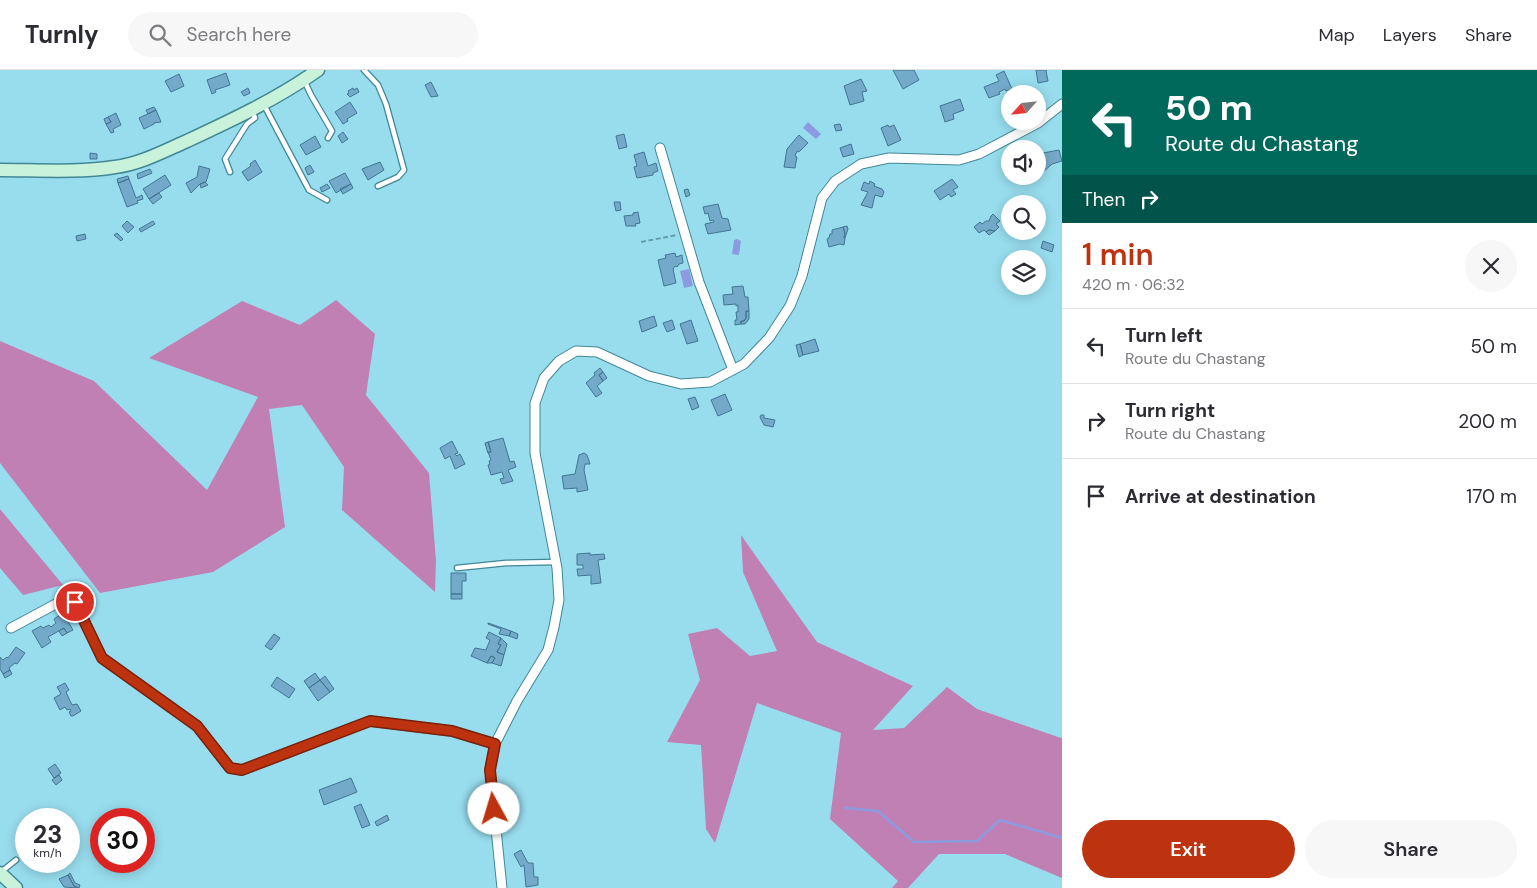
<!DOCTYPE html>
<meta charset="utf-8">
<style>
body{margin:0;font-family:"DM Sans",sans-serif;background:#f7f7f7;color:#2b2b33;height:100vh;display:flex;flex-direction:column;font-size:19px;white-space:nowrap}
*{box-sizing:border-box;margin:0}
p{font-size:16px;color:#7c7c81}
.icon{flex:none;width:28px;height:28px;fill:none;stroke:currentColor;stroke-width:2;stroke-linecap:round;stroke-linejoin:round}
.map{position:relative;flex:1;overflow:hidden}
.drawer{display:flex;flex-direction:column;background:#fff;width:475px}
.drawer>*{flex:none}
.hud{background:#00695c;color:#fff;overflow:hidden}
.needle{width:32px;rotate:243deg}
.controls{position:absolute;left:1001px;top:15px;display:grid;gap:10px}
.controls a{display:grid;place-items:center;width:45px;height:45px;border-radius:50%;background:#fff;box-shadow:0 2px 12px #0003;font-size:25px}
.speed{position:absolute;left:15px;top:738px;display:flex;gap:10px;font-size:25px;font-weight:700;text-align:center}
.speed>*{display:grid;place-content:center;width:65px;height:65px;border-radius:50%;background:#fff;box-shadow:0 2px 12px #0003;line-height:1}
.speed small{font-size:12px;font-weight:400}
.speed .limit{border:8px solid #d22;background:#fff;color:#111}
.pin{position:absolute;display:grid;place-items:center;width:42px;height:42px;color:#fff;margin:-21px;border:2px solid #fff;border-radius:50%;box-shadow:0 1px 5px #0007}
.me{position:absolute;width:55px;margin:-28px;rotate:354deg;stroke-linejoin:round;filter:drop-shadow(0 0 4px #0008)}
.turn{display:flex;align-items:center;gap:18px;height:105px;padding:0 20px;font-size:22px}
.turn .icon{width:65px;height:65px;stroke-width:2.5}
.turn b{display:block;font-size:35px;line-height:42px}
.then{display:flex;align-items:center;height:48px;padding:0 20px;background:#0003;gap:10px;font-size:19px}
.round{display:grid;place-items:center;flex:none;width:52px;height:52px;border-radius:26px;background:#f7f7f7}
.overview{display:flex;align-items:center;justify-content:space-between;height:85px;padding:0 20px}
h1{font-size:30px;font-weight:600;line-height:38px;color:#bd3310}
.cta{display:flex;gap:10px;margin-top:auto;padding:10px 20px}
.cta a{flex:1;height:58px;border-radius:30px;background:#bd3310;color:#fff;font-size:20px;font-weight:600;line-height:58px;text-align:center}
.cta a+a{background:#f7f7f7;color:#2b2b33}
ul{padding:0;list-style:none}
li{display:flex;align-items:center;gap:15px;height:75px;padding:0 20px;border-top:1px solid #e1e1e2}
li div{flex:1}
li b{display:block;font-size:19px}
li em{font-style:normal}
header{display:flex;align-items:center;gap:30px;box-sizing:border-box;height:70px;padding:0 25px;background:#fff;border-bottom:1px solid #e1e1e2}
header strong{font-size:24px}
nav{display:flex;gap:28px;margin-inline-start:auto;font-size:18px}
.search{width:350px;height:45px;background:#f7f7f7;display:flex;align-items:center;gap:12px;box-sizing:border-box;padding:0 18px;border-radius:28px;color:#7c7c81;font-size:19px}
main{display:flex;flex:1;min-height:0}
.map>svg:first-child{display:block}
</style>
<header>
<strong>Turnly</strong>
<div class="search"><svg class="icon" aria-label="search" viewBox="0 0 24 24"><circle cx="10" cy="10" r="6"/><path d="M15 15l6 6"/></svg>Search here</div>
<nav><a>Map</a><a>Layers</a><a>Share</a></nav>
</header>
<main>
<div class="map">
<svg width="1062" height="818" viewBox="0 0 1062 818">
<rect width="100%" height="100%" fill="#98ddee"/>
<path fill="#c180b4" d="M336,230L375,264L366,325L429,403L436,491L435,522L342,440L344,397L302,335L269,339L285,457L213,502L100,523L0,393V271L94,311L207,420L258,327L149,288L242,231L300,255Z
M0,439L63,515L23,525L0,498Z
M741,465L817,572L913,616L873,660L904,658L947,617L977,639L1061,668L1062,667V808L1005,784H939L908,818H892L898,811L830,749L841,663L757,633L715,773L706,759L701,675L667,672L700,610L688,564L717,558L750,586L777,581L743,502Z"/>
<path fill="#8c9be1" d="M808,52L821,64L816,69L803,58Z
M737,169L741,171L739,185L732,184L734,170Z
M689,199L693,216L684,218L680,201Z"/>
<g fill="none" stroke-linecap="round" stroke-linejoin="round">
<path stroke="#8c9be1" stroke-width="2.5" d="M845,738L878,741L914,772L977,771L1000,750L1062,768"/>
</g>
<path fill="#74aac9" stroke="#417693" d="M893,0H914L919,10L903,19Z
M1036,0H1047L1046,1L1048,11L1038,13Z
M1004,1L1012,19L1006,21L1005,19L999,22L1000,24L989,28L984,17L999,11L996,5Z
M226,3L230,15L215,20L216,22L212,24L207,10Z
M179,4L184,16L171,22L165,11Z
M861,9L867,21L862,22L864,31L850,35L844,16Z
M431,12L438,26L431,27L425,15Z
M248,18L250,23L244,26L241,22Z
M353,18L354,20L357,18L359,22L350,27L347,24L349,23L348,21Z
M960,29L964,40L953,44L954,49L945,52L940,36Z
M350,32L357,43L347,49L348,51L343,54L335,42Z
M154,37L156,40L148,44L146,40Z
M156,40L161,52L154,53V54L144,59L139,48Z
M116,43L121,55L113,59L114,62L111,63L106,54L111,52L108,47Z
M108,47L111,52L106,54L104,49Z
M840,54L842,60L836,61L834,55Z
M888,55L889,57L894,55L901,70L888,76L881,58Z
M343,62L348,69L342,73L338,66Z
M624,64L627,77L619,79L616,66Z
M799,65L808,73L799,82L797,81L795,86L797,87L795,98L784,97L787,79Z
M315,66L321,77L306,85L300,75Z
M851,74L854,84L843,87L840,78Z
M1059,80L1062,91L1052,94L1043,102L1038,96V89L1043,83Z
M644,82L648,96L656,93L658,101L653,103V105L637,108L634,97L637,96L634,85Z
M90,83L97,84V89H90Z
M255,90L262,102L248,111L242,102L251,96L250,94Z
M380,92L384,100L368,110L362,99Z
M310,95L314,102L308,105L305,98Z
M199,96L210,99L206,112L200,114L191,123L186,113L197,107Z
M150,99L152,103L138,109L137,104Z
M345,103L351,114L336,123L329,111Z
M165,105L171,115L149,129L143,119Z
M128,106L129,109L118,113L117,109Z
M129,109L136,128L142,125L143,129L137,131L138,133L127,137L118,113Z
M952,109L958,117L953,120L956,124L951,127L949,124L940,130L934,121Z
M870,111L875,114L874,116L882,119L884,122L882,127L875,125L872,138L861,135L868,122L861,120L864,112L869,114Z
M205,112L208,115L201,118L200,114Z
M327,114L330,118L322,122L320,118Z
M351,114L353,118L343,124L340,119Z
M688,119L690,125L686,127L684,120Z
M159,123L162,127L153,134L149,129Z
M614,132H620L621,140L616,141Z
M718,134L722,148L728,149L731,160L708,164L705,154L714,152L713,150L710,151L708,143L705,144L703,137Z
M638,142L640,153L635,154L636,156H626L624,146L633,145V143Z
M993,144L1000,151L996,154L999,157L995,161L989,160L986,162L984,160L979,163L974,157L980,152L982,154L986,151H989L991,146Z
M127,151L134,157L128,163L122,156Z
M153,151L155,154L141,162L139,159Z
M847,156L848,159L845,168H844L845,163L843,157Z
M843,157L845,163L844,168H845L844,175L840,174L829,177L827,169L829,168L830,164H832V160Z
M989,160L995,161L989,165L986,162Z
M117,163L123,169L121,171L114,165Z
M85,164L86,169L77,171L76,166Z
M1043,171L1054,175L1052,182L1041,178Z
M675,183L676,187L682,185L683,193L679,194L677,197L675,196L673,199L676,213L664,216L658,190L666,188L665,185Z
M743,216L745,227H748L749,241H746V248L744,251H741V254L735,255V250H737L736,242H738V235L736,236V234L724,235L723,225L733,224L732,217Z
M746,241H749V249L745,254H741V251H744L746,248Z
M654,246L657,256L642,262L639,251Z
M672,250L675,259L667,262L663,253Z
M691,250L698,271L687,274L680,254Z
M815,269L819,281L803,285L800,274Z
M800,274L803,285L799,287L796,275Z
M600,298L603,302L599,305L603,311L597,316L602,323L596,327L586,313L595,305L594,303Z
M603,302L607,308L603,311L599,305Z
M725,324L732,340L718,346L711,330Z
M695,327L699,337L692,340L688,329Z
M761,345H764V348L775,350L773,357L764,355L760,347Z
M503,368L510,392L514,391L516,397L508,400L513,411L502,414L500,409L504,408L502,402L491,405L488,395L490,394L489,391L491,390L488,382H491L488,372Z
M452,371L458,383L455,384L457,386L460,384L465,394L455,399L450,386L445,389L440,378Z
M488,372L491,382L488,383L485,373Z
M584,383L587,385L590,394H585L584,400L588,420L577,422V418L564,419L562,406L575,404L579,385Z
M590,483V485L604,484L605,489L598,490L601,513L591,514V505L578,506L577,499H583V495H577V484Z
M451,503H466V511H462V524H451Z
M451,524H462V529H451Z
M63,543L73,560L67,563L64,558L48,567L51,572L42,578L32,561L41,556L43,558L49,555L51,557L56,553L54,549Z
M488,553L511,561L509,566L499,564L501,559L488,554Z
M64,558L67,563L62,566L59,561Z
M511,561L518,564L517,569L509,566Z
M489,562L501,568L498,574L501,575L497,582L504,585L501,596L492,593L495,588L491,586L487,593L471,586L475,578L486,580L490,570L486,568Z
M274,564L280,568L271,580L265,576Z
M501,568L507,574L504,585L497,582L501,575L498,574Z
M16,577L25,583L17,594L15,593L9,598L10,600L3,604L0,599V587L3,590L7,587L8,588Z
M491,586L495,588L492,593H487Z
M10,600L12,604L5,608L3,604Z
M315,603L320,610L309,618L304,611Z
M325,606L334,619L330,622L320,610Z
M277,607L295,619L289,628L271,616Z
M320,610L330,622L318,631L309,618Z
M65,613L69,620L66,622L71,633L72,635L77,634L81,641L73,646H71L69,642L71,641L70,639L67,640L65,637L60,640L54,628L61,624L57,617Z
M55,694L61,703L54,708L48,699Z
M59,705L62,710L56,715L52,710Z
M351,708L357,722L324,735L319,720Z
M361,734L370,755L362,758L354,737Z
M387,745L389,750L377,756L375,752Z
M521,780L528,793H533L534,807H538V815L526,817L524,795L521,797L514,784Z
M70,803L75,813L80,815L79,818L74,816L68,805Z
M68,805L74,816L78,818L64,817L59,809Z"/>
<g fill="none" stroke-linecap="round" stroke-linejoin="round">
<g stroke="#428796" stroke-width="7">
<path id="lane" d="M364,0L378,15L386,34L404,100L398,107L378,116
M304,10L311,25L332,61L328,68
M264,35L309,120L327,130
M230,102L225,89L247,54L255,48L252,40
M457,498L506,493L556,492
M1,802L16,790"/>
</g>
<g stroke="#428796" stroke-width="11">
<path id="street" d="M660,78L699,212L733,300
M11,558L65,529L75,532L102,588L197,656L230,698L242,700L370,651L451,661L495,674
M502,818L490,700L495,674L517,631L548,580L554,557L559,530L557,498L535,383V333L544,308L559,291L576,281L597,282L649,306L681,314L710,312L744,294L769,268L790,236L802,206L822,128L835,111L861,94L889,88L959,90L979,84L1038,53L1062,34"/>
</g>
<g stroke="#428796" stroke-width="15">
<path id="secondary" d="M0,100C38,100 77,103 115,97C140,94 164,81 187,71C232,50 277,29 318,0
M0,803L16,818"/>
</g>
<path stroke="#689dab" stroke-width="2" stroke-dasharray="5 2.5" stroke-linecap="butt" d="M641,172L677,165
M21,784L26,776"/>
<use href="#lane" stroke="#fff" stroke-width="4.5"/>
<use href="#street" stroke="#fff" stroke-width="9"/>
<use href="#secondary" stroke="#c8f2da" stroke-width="12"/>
</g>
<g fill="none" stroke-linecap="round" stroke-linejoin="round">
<g stroke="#7b210a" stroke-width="12">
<path id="route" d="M75,532L102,588L197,656L230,698L242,700L370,651L452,661L495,674L490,700L494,739"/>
</g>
<use href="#route" stroke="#bd3310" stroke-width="9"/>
</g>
</svg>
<div class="controls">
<a><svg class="needle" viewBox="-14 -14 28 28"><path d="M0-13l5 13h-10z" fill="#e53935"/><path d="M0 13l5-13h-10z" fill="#7c7c81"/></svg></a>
<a><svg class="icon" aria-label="sound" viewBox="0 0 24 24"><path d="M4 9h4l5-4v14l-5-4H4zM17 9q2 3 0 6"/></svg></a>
<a><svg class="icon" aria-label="search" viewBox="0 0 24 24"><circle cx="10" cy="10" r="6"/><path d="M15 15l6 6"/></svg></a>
<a><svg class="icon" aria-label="layers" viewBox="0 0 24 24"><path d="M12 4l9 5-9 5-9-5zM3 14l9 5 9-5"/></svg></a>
</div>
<div class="speed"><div>23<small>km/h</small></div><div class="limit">30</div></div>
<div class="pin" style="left:75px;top:532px;background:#d93025"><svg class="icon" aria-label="arrive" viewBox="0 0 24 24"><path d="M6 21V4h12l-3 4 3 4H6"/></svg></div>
<svg class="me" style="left:494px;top:739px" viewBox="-20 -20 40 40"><circle r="19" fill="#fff"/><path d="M0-13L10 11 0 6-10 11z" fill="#bd3310"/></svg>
</div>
<section class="drawer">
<div class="hud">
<div class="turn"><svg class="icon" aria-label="left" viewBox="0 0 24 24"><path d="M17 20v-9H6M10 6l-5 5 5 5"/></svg><div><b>50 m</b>Route du Chastang</div></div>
<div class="then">Then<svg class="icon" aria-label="right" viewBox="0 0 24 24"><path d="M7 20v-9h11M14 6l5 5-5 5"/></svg></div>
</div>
<div class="overview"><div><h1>1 min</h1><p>420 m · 06:32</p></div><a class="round"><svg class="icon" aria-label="close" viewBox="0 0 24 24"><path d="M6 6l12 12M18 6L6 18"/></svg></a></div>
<ul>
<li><svg class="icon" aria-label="left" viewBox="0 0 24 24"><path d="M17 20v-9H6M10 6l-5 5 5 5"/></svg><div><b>Turn left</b><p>Route du Chastang</p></div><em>50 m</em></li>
<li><svg class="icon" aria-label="right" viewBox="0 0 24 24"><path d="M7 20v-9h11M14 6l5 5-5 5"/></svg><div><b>Turn right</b><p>Route du Chastang</p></div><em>200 m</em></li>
<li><svg class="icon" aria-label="arrive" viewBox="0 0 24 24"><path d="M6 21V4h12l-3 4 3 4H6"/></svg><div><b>Arrive at destination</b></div><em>170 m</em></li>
</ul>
<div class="cta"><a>Exit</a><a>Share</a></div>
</section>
</main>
